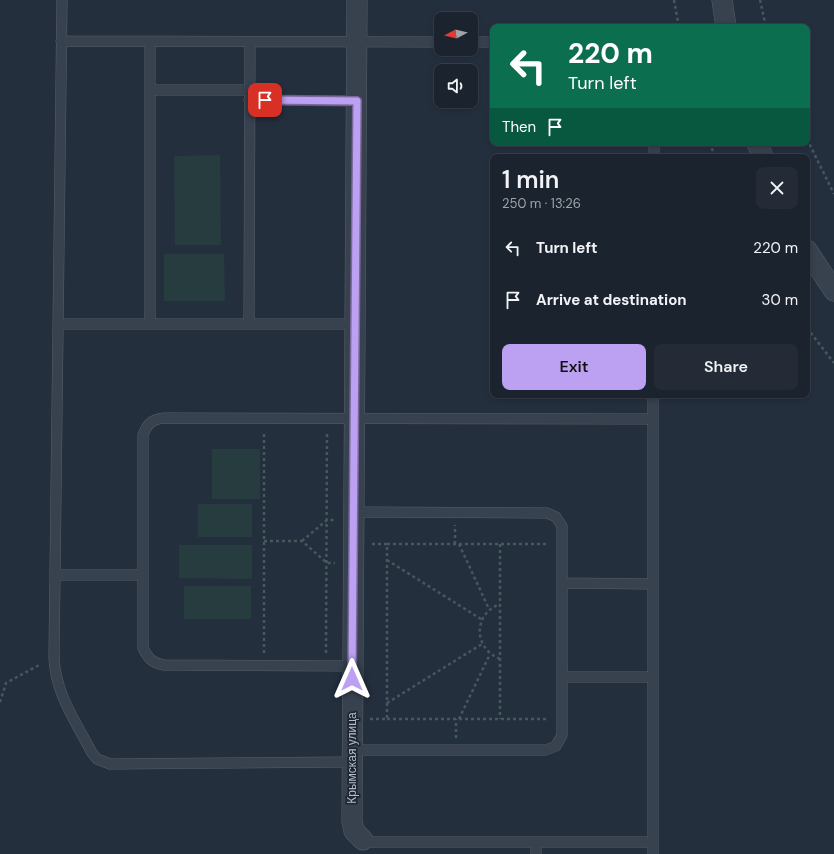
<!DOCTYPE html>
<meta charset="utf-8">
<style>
body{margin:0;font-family:"DM Sans",sans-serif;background:#242b36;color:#f1f3f6;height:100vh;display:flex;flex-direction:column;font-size:15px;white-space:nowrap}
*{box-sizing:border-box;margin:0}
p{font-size:13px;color:#a0a4aa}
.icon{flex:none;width:22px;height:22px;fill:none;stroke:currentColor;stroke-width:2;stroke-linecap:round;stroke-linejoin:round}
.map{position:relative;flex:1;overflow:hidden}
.details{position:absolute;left:490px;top:154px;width:320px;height:244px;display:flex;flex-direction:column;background:#1b232e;border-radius:8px;box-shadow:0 2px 6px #0003,0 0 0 1px #39404a}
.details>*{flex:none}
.hud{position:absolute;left:490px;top:24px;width:320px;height:122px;border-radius:8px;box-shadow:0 2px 6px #0003,0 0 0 1px #39404a;background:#0b6e4f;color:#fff;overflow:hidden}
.needle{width:26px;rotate:263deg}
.controls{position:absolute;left:434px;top:12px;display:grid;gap:8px}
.controls a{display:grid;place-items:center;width:44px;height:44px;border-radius:8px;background:#1b232e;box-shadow:0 2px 6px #0003,0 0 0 1px #39404a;font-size:20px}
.pin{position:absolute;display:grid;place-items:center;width:34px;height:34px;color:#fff;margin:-17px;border-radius:8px;box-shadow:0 2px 6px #0006}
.me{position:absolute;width:44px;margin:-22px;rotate:0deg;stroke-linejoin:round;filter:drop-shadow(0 0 3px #0008)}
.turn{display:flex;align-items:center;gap:14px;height:84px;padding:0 12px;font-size:18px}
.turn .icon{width:52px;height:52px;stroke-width:2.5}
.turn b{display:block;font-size:28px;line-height:34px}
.then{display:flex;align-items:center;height:38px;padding:0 12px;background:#0003;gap:8px;font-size:15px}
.round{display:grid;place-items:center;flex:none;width:42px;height:42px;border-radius:8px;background:#242b36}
.overview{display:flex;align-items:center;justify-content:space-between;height:68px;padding:0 12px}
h1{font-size:24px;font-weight:600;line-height:30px}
.button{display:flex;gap:8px;margin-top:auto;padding:8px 12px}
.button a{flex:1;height:46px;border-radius:8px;background:#bca0f2;color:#111;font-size:16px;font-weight:600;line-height:46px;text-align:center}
.button a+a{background:#242b36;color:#f1f3f6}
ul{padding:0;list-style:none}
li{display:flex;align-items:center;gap:12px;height:52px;padding:0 12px}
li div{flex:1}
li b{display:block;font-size:15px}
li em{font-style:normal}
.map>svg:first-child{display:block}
</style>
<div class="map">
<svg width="834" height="854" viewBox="0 0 834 854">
<rect width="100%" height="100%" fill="#242f3e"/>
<path fill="#263c3f" d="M220,155L221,245H175L174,156Z
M164,254H224L225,301H164Z
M212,449H260V499H212Z
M198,504H252V537H198Z
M179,545H252V579L179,578Z
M184,586H251V619H184Z"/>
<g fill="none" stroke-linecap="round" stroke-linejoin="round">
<g stroke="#565f6c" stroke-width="11">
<path id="service" d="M62,0L54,657C55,693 76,722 92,753L97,759L110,764L351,762
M61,41L441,42
M471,42H493
M150,90H250
M249,100L357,101
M654,157V143
M58,324H355
M150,324V42
M249,324L250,42
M55,575H143
M562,583L653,584
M352,666L164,665C152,663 148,658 143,648V435C147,424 152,419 164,418L653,419
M562,677H653
M352,750H546L556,746L562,735V526L556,517L547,513L353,512
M363,840L371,842H653
M536,842V854
M653,854V395"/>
</g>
<g stroke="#565f6c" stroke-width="21">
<path id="minor" d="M357,0L352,821L354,831L363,840
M722,0L726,27
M757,143L763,157
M807,250L834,291"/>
</g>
<path stroke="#44595c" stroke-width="2.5" stroke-dasharray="3 3" stroke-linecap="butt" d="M674,0L679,27
M760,0L766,27
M807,139L834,194
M709,143L716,157
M807,328L834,363
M264,541H302L327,563H335
M302,541L327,520H336
M387,544H548
M455,544V525
M459,544L489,609
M500,544V719
M387,560L481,619
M264,653V432
M326,653L327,432
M500,659C473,648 473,614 500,604
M0,702L6,683L41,664
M387,703L482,644
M370,719H387V544H372
M387,719H549
M459,719L490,654
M456,738V719"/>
<use href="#service" stroke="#38414e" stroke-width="10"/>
<use href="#minor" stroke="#38414e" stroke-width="20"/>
</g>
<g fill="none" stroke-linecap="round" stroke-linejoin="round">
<g stroke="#7a689d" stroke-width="10">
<path id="route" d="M265,100L357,101L352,679"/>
</g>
<use href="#route" stroke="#bca0f2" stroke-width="7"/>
</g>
<g text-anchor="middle" stroke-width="3.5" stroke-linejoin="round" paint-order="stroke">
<g font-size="12" fill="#b4bcc9" stroke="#1d2633">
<text transform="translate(352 758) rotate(-90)" y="4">Крымская улица</text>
</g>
</g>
</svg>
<div class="controls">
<a><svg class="needle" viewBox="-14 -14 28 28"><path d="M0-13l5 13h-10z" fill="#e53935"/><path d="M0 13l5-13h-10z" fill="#a0a4aa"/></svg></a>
<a><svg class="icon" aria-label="sound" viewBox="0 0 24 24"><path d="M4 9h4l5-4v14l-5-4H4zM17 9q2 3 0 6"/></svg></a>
</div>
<div class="pin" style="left:265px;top:100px;background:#d93025"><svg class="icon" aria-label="arrive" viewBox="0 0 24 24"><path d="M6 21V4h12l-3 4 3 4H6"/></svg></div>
<svg class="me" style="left:352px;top:679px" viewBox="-20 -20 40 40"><path d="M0-17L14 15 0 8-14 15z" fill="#bca0f2" stroke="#fff" stroke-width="4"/></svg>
<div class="hud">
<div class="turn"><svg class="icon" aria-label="left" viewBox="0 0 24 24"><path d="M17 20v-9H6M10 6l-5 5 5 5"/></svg><div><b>220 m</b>Turn left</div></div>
<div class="then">Then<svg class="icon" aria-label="arrive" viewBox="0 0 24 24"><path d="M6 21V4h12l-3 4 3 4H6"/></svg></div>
</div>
<section class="details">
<div class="overview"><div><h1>1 min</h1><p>250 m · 13:26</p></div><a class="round"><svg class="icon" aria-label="close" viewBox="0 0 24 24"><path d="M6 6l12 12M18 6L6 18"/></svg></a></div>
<ul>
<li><svg class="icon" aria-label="left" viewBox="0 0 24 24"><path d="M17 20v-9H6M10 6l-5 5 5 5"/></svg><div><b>Turn left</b></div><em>220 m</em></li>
<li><svg class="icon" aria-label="arrive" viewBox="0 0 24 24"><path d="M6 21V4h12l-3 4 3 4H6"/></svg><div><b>Arrive at destination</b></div><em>30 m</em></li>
</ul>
<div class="button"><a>Exit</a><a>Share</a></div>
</section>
</div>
